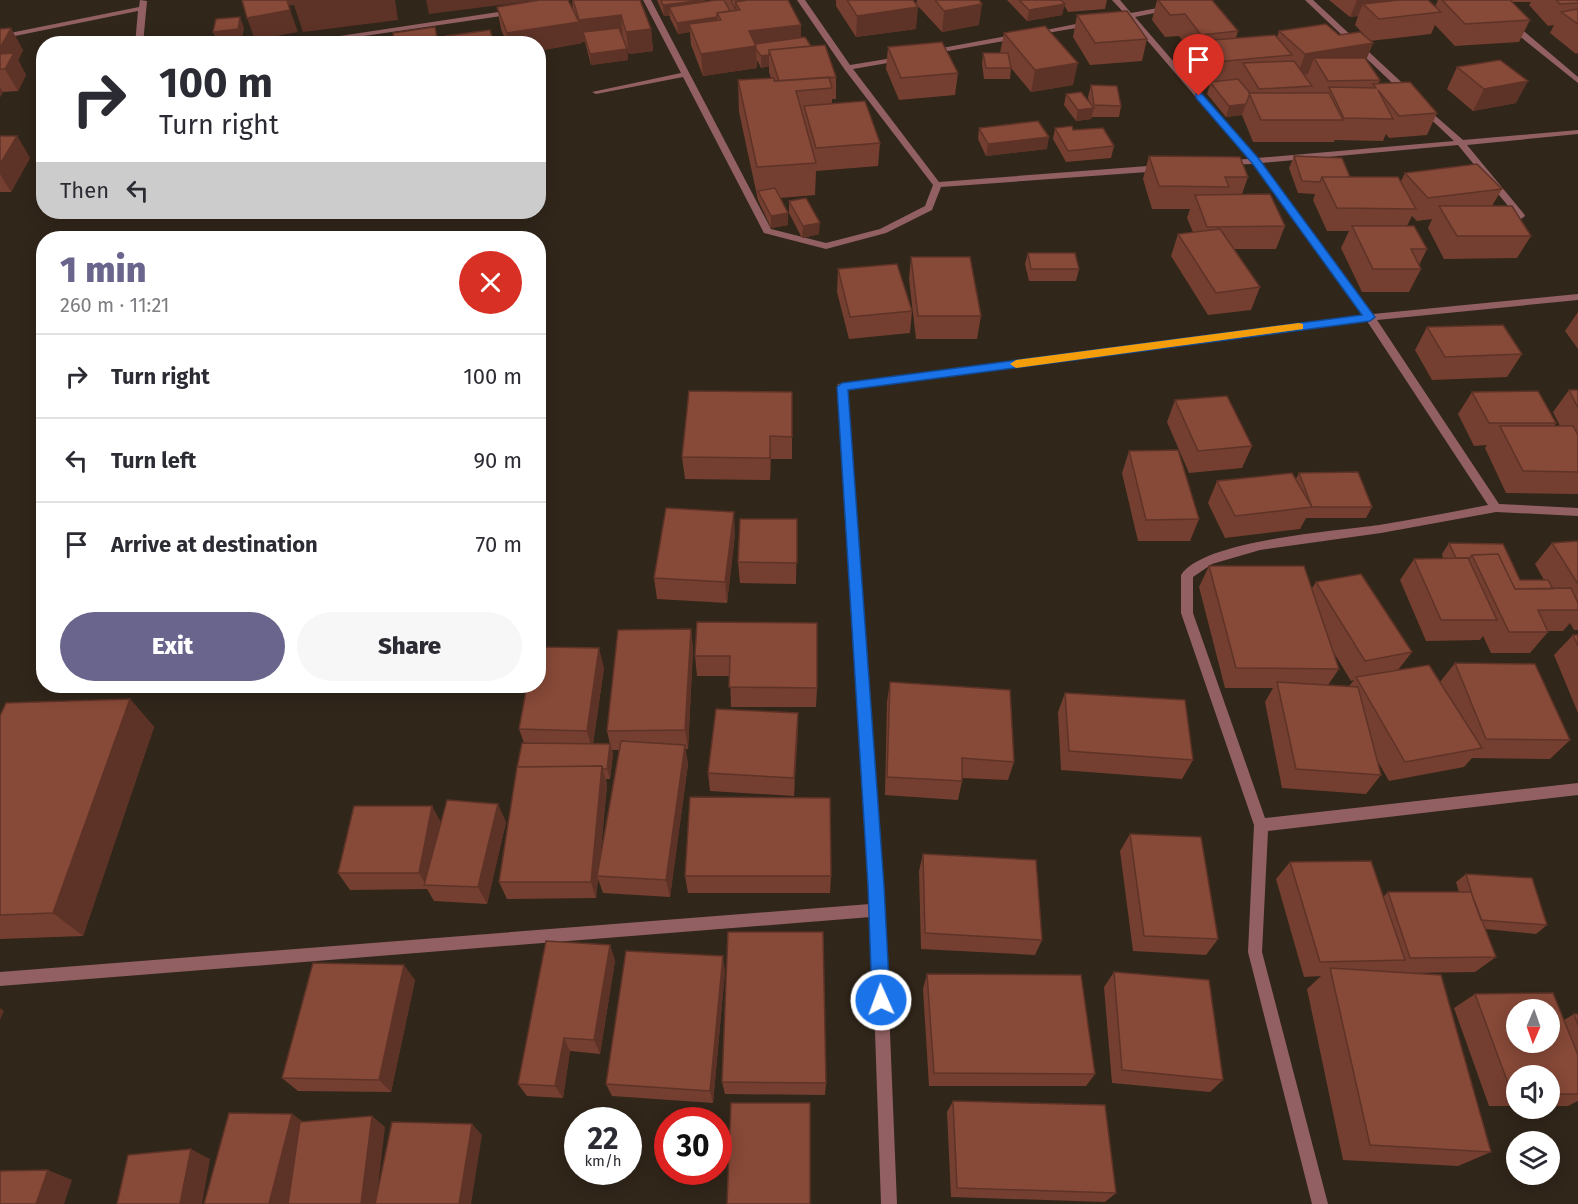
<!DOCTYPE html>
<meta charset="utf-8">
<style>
body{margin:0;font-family:"Fira Sans",sans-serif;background:#f7f7f7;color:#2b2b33;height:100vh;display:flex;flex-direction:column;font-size:22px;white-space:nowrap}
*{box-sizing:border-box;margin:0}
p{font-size:20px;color:#7c7c81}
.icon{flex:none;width:33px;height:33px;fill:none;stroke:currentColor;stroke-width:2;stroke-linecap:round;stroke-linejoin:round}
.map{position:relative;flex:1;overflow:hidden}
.details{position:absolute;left:36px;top:231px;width:510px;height:462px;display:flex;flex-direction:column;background:#fff;border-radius:24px;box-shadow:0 3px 15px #0003}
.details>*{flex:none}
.banner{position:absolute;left:36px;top:36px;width:510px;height:183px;border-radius:24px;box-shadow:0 3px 15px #0003;background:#fff;color:#2b2b33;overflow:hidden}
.needle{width:39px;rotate:182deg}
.tools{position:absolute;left:1506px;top:999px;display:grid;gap:12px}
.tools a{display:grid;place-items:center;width:54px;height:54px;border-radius:50%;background:#fff;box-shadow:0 3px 15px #0003;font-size:30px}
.speed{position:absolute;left:564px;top:1107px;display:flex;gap:12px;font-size:30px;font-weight:700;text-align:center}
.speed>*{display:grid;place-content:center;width:78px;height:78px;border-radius:50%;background:#fff;box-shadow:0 3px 15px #0003;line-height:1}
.speed small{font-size:15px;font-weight:400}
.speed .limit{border:9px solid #d22;background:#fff;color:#111}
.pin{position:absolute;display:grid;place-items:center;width:51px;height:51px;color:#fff;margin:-62px -26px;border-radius:50% 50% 50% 0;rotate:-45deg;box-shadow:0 0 6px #0007}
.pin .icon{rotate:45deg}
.me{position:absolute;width:66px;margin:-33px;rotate:358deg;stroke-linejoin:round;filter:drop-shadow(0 0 4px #0008)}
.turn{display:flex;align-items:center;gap:21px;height:126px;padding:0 24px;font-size:27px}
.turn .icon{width:78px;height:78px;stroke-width:2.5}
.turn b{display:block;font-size:42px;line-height:51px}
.then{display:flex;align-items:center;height:57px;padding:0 24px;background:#0003;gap:12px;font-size:22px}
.round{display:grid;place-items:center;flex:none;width:63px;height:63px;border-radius:32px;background:#f7f7f7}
.head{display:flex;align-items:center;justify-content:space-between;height:102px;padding:0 24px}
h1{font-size:36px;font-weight:800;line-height:45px;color:#69658c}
.button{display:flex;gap:12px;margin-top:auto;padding:12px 24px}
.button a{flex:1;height:69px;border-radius:36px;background:#69658c;color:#fff;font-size:24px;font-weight:800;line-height:69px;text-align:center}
.button a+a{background:#f7f7f7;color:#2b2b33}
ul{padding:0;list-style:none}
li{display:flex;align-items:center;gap:18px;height:84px;padding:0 24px;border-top:2px solid #e1e1e2}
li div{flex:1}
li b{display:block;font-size:22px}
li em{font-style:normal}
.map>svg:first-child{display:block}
</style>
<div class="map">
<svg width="1578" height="1204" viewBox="0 0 1578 1204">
<rect width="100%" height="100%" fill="#31261a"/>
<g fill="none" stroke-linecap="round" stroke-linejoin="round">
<path fill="#926062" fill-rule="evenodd" d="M140,0L147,1L143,44H135L138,11L0,39V35L139,7Z
M643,0H651L771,229L826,243L880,229L925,206L933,185L845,70L797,0H805L850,65L905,56V60L853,69L939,182L1161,165L1165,168L1161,171L941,187L932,210L886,233L826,249L764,233L683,77L596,94L592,92L681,73Z
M1112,0H1120L1131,13L1174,5V9L1135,17L1257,158L1454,141L1421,110V106H1424L1463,140L1578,130V134L1467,145L1524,214L1525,216L1521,219L1518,218L1458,145L1261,163L1373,314L1578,294V300L1377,320L1499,504L1578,508V516L1496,512L1381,533L1260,550L1212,564L1193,577V613L1265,818L1578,783V795L1268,831L1262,952L1328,1204H1312L1248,952L1254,825L1181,613V575C1204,540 1337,531 1379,525C1416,519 1452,512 1488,505L1367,321L847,390L885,910L897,1204H881L871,917L0,986V972L870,904L837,387L838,384L1363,315L1253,164L1223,165L1222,163L1226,160L1249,159L1128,18L1120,19V15L1125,14Z
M1305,0H1313L1412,92V96H1406Z
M512,10H515V14L309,44H287Z
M1091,21H1094V25L1035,35L1031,33Z
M1507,22H1513L1578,77V83L1507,26Z
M1018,34H1021V38L931,54L927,52L931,50Z"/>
</g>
<path fill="#743f30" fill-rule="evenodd" d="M572,0H640L651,29L653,51L629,54L623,37L627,49L628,60L591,65L585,42H582L581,39L582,43L538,51V44H507L501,29L497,7L573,10Z
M657,0H705V2L711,1V0H788L801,37L811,47L836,77V99H832V104L880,143L878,166L816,171L815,195L780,198L788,225L771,228L758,200L739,112L738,80L771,78L769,72V66L761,68L757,60V68L703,76L691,45L690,32L678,34L670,18V16H664Z
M836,0H913L916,29L856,37L836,6Z
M917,0H979V25L942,32L916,4Z
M1007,0H1107L1105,9L1068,12L1064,5L1062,15L1027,21Z
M1157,0H1212L1238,31L1236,38L1277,37L1279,31L1339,35L1369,40L1355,25L1358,16L1350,17L1329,0H1428L1435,7L1438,0H1578V53L1576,54L1550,33L1554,25L1548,26L1529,5L1531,2H1512L1530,20L1519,42L1455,46L1435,25L1431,34L1370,41L1373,43L1366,60L1380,80L1378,84L1437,113L1427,135L1389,138L1386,134L1383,141L1335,140L1334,142H1253L1242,115L1226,117L1207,94L1210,84L1195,63L1197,56L1195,57L1179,36L1165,37L1152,20Z
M1077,15L1147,39L1142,61L1090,65L1073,37Z
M0,29L23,50L18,60L26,75L18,91L3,92L0,97Z
M1004,33L1073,85L1031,92L1011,68L1010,79H984L982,64L983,53H1000Z
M888,47L958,73L955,95L899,100L886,69Z
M1457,67L1516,103L1473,111L1447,89Z
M1091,85L1121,106L1119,117H1092L1091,119L1076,121L1064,105L1066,94L1089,102L1088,97Z
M979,128L1047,149L986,156L978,139Z
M1055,128L1073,130L1114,146L1111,158L1066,162L1053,139Z
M0,136H17L30,158L11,192H0Z
M1149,156L1248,177L1242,194L1285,226L1276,249H1234L1260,287L1251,310L1208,315L1171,256L1178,234L1193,232L1187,218L1190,209H1152L1143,179Z
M1294,156L1350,177L1401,181L1405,173L1502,189L1492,206L1531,236L1517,258L1444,259L1428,228L1432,219L1417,221L1412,216L1407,226L1427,249L1419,265L1421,269L1409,292H1362L1341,248L1349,231H1327L1313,200L1315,194L1298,193L1289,168Z
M789,201L819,234L802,238L789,213Z
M1028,253L1079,269L1076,281H1029L1025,264Z
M911,257L981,316L977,339H916L909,279Z
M838,269L912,311L910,333L849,339L837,292Z
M1578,312V349L1565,331Z
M1427,327L1522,354L1507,377L1432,380L1415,350Z
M1569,390H1578V494L1506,493L1485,448L1487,445L1474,446L1458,414L1472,392L1556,423L1554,426H1560L1553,412Z
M792,392V459H771L770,480L685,479L682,457Z
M1175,400L1252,446L1242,468L1189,473L1167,422Z
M1129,451L1199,519L1190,541H1138L1122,473Z
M1299,473L1372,507L1366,518H1306L1300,529L1225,538L1208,503L1217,481L1296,479Z
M797,519L796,584L740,583L738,562Z
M735,534L727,603L657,599L654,578Z
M1578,541V630H1574L1570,623L1563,631H1548V632L1530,653H1491L1483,636L1480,640L1426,641L1400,580L1414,559L1443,558L1442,554L1449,543L1520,580H1544L1535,564L1552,543Z
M1209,566L1312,588L1316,582L1412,652L1398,670L1440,682L1455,663L1570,740L1550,759L1472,758L1464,767L1389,781L1377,760L1381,775L1366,794L1282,788L1265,702L1273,688H1225L1199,587ZM1334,653L1351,681L1354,680L1349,686L1328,685L1339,669Z
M697,622L817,688L816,707H731L730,676H697L695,656Z
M691,629L693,650L688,749H685L688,764L670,897L603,893L598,879L596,898L507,899L499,882L517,769V768L524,743L519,729L604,668L593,744H610L607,731ZM612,750H619L600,860L607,785L606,779H610L613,754Z
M1573,635H1578V713L1554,655Z
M890,682L1014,762L1008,780L962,778V781L958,800L885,795L887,702Z
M1065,693L1193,760L1182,779L1061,770L1058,712Z
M130,699L154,727L83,936L0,939V716Z
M798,713L794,796L710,791L708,773Z
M441,822H506L487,904L434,901L427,889L350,890L338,873Z
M1130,834L1218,939L1206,955L1133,951L1120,851Z
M923,854L1042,940L1035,955L921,949L919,871Z
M1290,862L1383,897L1388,892H1459L1456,882L1466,874L1547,925L1536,934L1485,929L1496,957L1475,972L1408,973L1491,1152L1458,1166L1343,1160L1307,989L1321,976L1304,977L1276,879Z
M685,876H831L830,893H688Z
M610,945L615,961L600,1054L570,1051L563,1098L527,1096L518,1084Z
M725,971L713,1103L612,1096L606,1084Z
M1114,972L1223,1080L1210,1092L1112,1083L1104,987Z
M927,974L1095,1074L1086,1086H929L923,989Z
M415,980L391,1092L298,1091L282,1078Z
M1475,994L1564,1020L1574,1014H1578V1101L1568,1106H1550V1076H1516V1106H1489L1454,1008Z
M722,1082L826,1083L825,1095L725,1094Z
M953,1101L1116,1193L1105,1202L951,1197L947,1112Z"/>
<path fill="#5e3327" d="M273,0H395L398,20L303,32L294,5L275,7Z
M426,0H539L429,14Z
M705,0L706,11L669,7L670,16H664L663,5Z
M1357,0H1421L1363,4L1358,16L1350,17Z
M982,4L979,25L942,32L944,11Z
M1065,4L1062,15L1027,21L1029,10Z
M918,7L916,29L856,37L857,16Z
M290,10L298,32L255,40L247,18Z
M621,15L623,37L583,32L585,42H582L579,20Z
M240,17L244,28L242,41L218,43L213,32Z
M717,17L718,28L689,24L690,32L678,34L677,23Z
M579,22L582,43L538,51V44H509L507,33Z
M801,25V47L756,49L757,68L703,76L701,54L749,31Z
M11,28L23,50L18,60L26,75L18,91L0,61V48Z
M651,29L653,51L629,54L626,32Z
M437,38L438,44H395Z
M1373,43L1364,65L1314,58L1308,74L1297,76L1305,54Z
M627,49L628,60L591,65L590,54Z
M769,55V66L761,68V56Z
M1078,63L1073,85L1031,92L1035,70Z
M1528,81L1516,103L1473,111L1484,89Z
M0,87L3,92L0,97Z
M1246,104L1242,115L1226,117L1229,106Z
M1094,108L1091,119L1076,121L1078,110Z
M17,136L30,158L11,192L0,174V164Z
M1049,137L1047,149L986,156L988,144Z
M788,213V225L771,228V216Z
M820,223L819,234L802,238L803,226Z
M770,436L771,459L770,480Z
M734,512L735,534L727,603L725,582Z
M691,629L693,650L688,749L685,730Z
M599,648L604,668L592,750L587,731Z
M130,699L154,727L83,936L53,913Z
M798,713V733L794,796V778Z
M610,744L613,754L610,779L607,769Z
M685,745L688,764L670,897L666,880Z
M602,766L607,785L598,876H597L598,879L596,898L591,882Z
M498,804L506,822L487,904L478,887Z
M432,806L442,824L426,885L419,873Z
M610,945L615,961L600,1054L594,1040Z
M723,956L725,971L713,1103L710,1091Z
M404,965L415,980L391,1092L379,1080Z
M0,1008L4,1011L0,1020Z
M564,1038L570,1051L563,1098L555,1086Z
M292,1114L308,1125L288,1204H269Z
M372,1116L385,1127L376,1204H361Z
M472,1124L482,1135L471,1204H459Z
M191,1149L210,1159L202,1204H180Z
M48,1170L72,1180L64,1204H36Z"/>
<path fill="#874938" stroke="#5e3327" stroke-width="1.5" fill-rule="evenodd" d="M242,0H287L290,10L247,18Z
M540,0H568L579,22L507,33L497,7Z
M573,0H640L651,29L626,32L621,15L579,20Z
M661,0H705L663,5Z
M717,0H724L730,11L717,13V17L677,23L669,7Z
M731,0H748L735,2L736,9H735Z
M748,0H788L801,25L749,31L756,46L701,54L689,24L721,20L717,13L740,10L735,2Z
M847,0H913L918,7L857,16Z
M935,0H979L982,4L944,11Z
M1019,0H1061L1065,4L1029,10Z
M1158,0H1212L1238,31L1201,35L1185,14L1170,15Z
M1399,0H1428L1441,12L1379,19L1363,4Z
M1442,0H1510L1530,20L1465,24Z
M1556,0H1578V3L1560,4Z
M1578,9V24L1561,12Z
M1127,11L1147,39L1095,43L1077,15Z
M240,17L238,29L213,32L216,19Z
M1326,24L1339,35L1360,32L1373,43L1305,54L1279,31Z
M1045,26L1078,63L1035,70L1004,33Z
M435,27L437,38L395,44H362L394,39L393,33Z
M11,28L0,48V29Z
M619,28L627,49L590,54L583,32Z
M490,30L494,43L448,44L446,36Z
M1275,35L1292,55L1216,62L1201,41Z
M805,37L811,46L769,50V55L761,56L756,49L755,44Z
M349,40V44H324V43Z
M942,42L958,73L901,78L888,47Z
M825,45L836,77L779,81L769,50Z
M14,53L5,69H0V54Z
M983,53H1008L1011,68H986Z
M1314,58H1365L1380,80L1328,81Z
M1500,60L1528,81L1484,89L1457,67Z
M1294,61L1312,86L1259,89L1243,63Z
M829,77L832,88L796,91L816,163L757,167L738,80L774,78V81Z
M1238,79L1250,93L1246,104L1229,106L1210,82Z
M1410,82L1437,113L1399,116L1378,90L1393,119L1344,118L1329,87L1376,88L1373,84Z
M1091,85L1117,86L1121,106L1094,105Z
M1081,92L1094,108L1078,110L1066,94Z
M1249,93H1329L1343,120H1261Z
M865,101L880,143L816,148L804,106Z
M1038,121L1049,137L988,144L979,128Z
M1072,126L1073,130L1103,128L1114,146L1068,151L1055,128Z
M0,136H17L0,164Z
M1149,156L1240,157L1248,177H1225L1229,187L1159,186Z
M1294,156L1342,158L1350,177H1322L1320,182L1302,181Z
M1477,164L1502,189L1428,198L1405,173Z
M1322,177H1398L1416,209L1337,208Z
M775,188L788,213L771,216L758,191Z
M1270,194L1285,226L1207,227L1195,195Z
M806,198L820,223L803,226L789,201Z
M1439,206H1512L1531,236H1457Z
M1352,226H1414L1427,249H1411L1421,269H1373Z
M1220,229L1260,287L1216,293L1178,234Z
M1028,253H1075L1079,269H1031Z
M911,257H970L981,316H918Z
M897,264L912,311L850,317L838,269Z
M1503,325L1522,354L1445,357L1427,327Z
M1569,390H1578V408Z
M689,391L792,392V437L770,436V458L682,457Z
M1538,391L1556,423H1489L1472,392Z
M1227,396L1252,446L1198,451L1175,400Z
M1500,426H1573L1578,435V472L1523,471Z
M1178,450L1199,519L1146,520L1129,451Z
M1358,472L1372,507H1312L1299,473Z
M1292,473L1312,507L1235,516L1217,481Z
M666,508L734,512L725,582L654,578Z
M740,519H797V563L738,562Z
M1578,541V584L1552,543Z
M1449,543L1503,544L1520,580H1548L1553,589H1515L1498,554L1472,555L1469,559L1468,558H1456Z
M1498,554L1515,589L1571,588L1578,603V610H1538L1548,632H1509L1472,555Z
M1468,558L1497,620H1441L1414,559Z
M1209,566H1304L1339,669L1236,668Z
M1361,574L1412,652L1365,661L1316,582Z
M697,622L817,623V688L729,687L730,656H695Z
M691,629L685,730L607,731L618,630Z
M1573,635H1578V646Z
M538,647L599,648L587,731L519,729L527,686H538Z
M1455,663L1535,664L1570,740L1486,739Z
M1429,665L1482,748L1405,762L1356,677Z
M890,682L1010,690L1014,762L962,758V781L887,777Z
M1277,682L1358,687L1381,775L1296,769Z
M1065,693L1185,700L1193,760L1069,751Z
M130,699L53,913L0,915V716L6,703Z
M716,709L798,713L794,778L708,773Z
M621,741L685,745L666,880L597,876Z
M522,743L610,744L607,769H603L602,766L517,767V768Z
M602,766L591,882H499L517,767Z
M690,797L830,798L831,876H685Z
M447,800L498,804L478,887L424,885Z
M354,806H432L419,873H338Z
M1130,834L1201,837L1218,939L1144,936Z
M923,854L1036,860L1042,940L925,933Z
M1371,861L1405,960L1320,962L1290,862Z
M1466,874L1532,878L1547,925L1481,920L1473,898Z
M1388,892H1471L1496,957L1410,958Z
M728,932H823L826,1083L722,1082Z
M546,941L610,945L594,1040L564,1038L555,1086L518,1084Z
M626,951L723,956L710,1091L606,1084Z
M313,963L404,965L379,1080L282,1078Z
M1330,968L1441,975L1491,1152L1370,1145Z
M1114,972L1209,980L1223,1080L1122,1070Z
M927,974L1081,975L1095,1074L934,1073Z
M1553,993L1578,1055V1094H1550V1076H1516V1094H1512L1475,994ZM1516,1010H1550V1042H1516Z
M1574,1014H1578V1025Z
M953,1101L1105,1105L1116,1193L957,1188Z
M731,1103H810V1204H727Z
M229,1113L292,1114L269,1204H204Z
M372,1116L361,1204H288L300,1122Z
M392,1122L472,1124L459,1204H375Z
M191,1149L180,1204H117L128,1155Z
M48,1170L36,1204H0V1171Z"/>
<path fill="#1a73e8" stroke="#114b97" stroke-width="1.5" d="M1196,94H1202L1259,159L1375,317L1370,321L848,390L884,886L890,1000L887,1006L881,1009L875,1006L872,1000L868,886L837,387L842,383L1362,315L1252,163L1196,98Z"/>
<path fill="#f59e0b" d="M1299,323L1303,324V329L1016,368L1010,364L1016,360Z"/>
</svg>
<div class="tools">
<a><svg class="needle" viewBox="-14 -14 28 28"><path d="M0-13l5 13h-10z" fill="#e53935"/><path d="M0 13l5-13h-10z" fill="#7c7c81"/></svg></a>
<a><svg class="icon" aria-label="sound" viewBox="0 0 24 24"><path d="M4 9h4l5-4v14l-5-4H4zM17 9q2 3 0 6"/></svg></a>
<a><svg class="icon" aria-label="layers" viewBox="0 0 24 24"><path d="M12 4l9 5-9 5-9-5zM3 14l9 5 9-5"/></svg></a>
</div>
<div class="speed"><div>22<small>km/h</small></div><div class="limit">30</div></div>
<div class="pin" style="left:1199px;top:96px;background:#d93025"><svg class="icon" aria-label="arrive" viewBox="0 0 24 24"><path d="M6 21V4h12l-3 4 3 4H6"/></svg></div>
<svg class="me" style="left:881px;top:1000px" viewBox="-20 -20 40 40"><circle r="17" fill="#1a73e8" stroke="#fff" stroke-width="3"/><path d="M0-11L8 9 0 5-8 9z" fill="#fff"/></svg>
<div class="banner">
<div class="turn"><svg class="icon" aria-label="right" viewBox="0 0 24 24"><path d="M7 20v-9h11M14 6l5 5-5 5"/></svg><div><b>100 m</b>Turn right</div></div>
<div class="then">Then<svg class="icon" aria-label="left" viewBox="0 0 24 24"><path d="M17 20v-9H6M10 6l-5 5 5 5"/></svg></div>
</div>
<section class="details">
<div class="head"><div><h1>1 min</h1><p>260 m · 11:21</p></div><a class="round" style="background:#d93025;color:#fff"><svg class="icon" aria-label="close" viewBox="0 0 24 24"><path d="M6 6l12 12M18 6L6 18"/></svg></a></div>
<ul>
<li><svg class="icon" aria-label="right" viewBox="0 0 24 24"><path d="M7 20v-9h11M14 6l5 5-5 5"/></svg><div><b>Turn right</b></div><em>100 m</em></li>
<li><svg class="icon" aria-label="left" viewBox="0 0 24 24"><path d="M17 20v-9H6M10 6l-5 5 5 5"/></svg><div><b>Turn left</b></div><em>90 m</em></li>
<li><svg class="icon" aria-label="arrive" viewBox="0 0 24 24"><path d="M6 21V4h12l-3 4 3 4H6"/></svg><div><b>Arrive at destination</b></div><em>70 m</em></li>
</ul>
<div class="button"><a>Exit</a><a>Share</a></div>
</section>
</div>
